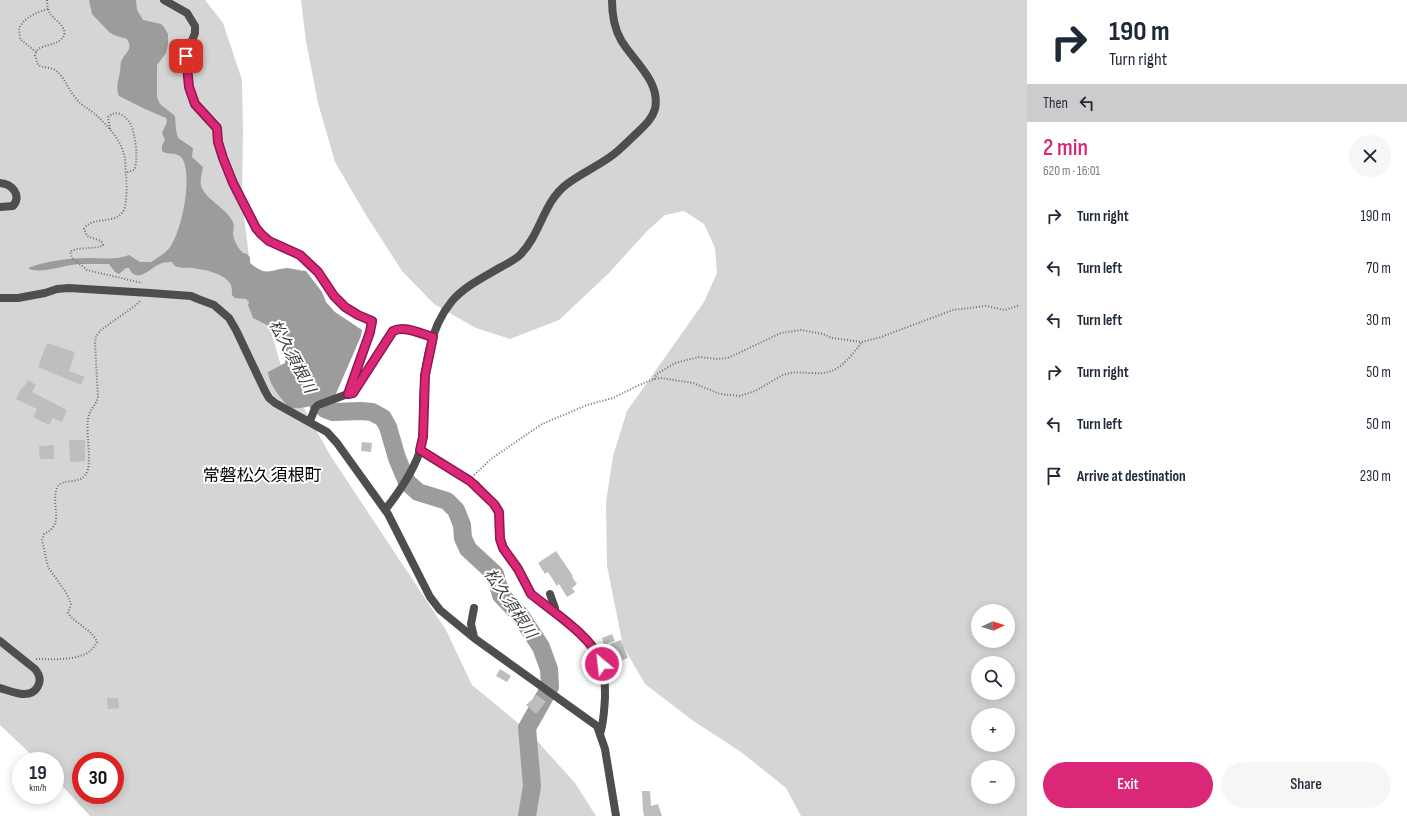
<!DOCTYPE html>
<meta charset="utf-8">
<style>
body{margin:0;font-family:"Sofia Sans Condensed","Noto Sans JP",sans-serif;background:#f6f6f7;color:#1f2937;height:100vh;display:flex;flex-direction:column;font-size:15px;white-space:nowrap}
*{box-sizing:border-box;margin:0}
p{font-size:13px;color:#747a83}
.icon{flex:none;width:22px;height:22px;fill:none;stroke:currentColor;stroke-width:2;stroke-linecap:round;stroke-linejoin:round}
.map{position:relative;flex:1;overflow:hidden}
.details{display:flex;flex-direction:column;background:#fff;width:380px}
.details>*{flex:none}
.top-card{background:#fff;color:#1f2937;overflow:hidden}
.needle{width:26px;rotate:86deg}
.buttons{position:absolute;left:971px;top:604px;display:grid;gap:8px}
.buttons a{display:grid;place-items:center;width:44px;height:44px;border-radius:50%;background:#fff;box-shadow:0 2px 10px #0003;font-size:20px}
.speed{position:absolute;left:12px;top:752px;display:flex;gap:8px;font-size:20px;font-weight:700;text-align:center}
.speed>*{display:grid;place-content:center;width:52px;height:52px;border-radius:50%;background:#fff;box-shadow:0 2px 10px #0003;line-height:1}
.speed small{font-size:10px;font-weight:400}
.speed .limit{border:6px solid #d22;background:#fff;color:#111}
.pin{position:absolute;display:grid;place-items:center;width:34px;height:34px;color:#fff;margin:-17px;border-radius:8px;box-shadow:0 2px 6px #0006}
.me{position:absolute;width:44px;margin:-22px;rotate:332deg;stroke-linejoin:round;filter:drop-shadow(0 0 3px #0008)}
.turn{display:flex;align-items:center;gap:14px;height:84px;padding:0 16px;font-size:18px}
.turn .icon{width:52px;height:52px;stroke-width:2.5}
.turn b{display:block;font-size:28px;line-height:34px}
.then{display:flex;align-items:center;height:38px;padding:0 16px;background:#0003;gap:8px;font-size:15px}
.round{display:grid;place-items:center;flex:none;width:42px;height:42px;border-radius:21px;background:#f6f6f7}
.overview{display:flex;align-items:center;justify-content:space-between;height:68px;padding:0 16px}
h1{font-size:24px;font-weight:600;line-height:30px;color:#db2777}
.cta{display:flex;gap:8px;margin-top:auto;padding:8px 16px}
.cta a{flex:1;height:46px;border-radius:24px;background:#db2777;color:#fff;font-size:16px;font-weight:600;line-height:46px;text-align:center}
.cta a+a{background:#f6f6f7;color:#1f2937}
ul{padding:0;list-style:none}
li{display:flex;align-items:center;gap:12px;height:52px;padding:0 16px}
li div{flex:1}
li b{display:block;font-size:15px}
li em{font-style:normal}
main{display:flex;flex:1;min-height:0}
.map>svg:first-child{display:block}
</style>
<main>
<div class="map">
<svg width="1027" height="816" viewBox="0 0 1027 816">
<rect width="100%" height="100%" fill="#fff"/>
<path fill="#d5d5d5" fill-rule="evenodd" d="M0,0H205L223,23L242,80L243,131L242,200L249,257L282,369L330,455L446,630L472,685L529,732L575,783L596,816H90L55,778V761H38L0,725ZM81,761H115V795H81Z
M301,0H1027V816H801L786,788L741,752L692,720L645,684L623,646L607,566L606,502L613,456L627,411L704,302L717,273L715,248L704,224L684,211L665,215L647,231L609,273L559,320L510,339L476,328L434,304L402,271L366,215L335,162L318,103L306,41ZM978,611H1008V641H978ZM978,663H1008V693H978ZM978,715H1008V745H978ZM978,767H1008V797H978Z"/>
<path fill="#9c9c9c" d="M89,0H136L137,10L143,20L161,24L164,27L168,34V44L166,53L157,65V97L160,104L175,116L176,130L178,138L193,148L192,157L203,167C202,173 199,182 202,188C207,200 226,208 233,222C235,226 233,230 233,234C234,241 238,248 243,253L247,254L250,257V263C267,277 268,270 287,268C292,268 300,271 306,271L322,292L326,302L335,312L362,330L361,336L335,396C319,403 306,410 289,408C281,398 269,385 268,372L285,363L286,350L279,342L273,328L253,318L248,305L249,302L246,299L235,298L232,295C232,292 232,288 231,285C225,273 203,269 191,268C184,267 176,270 172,262C169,262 165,262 162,263C152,266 137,286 129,268H126L119,274L115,272L109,264C99,264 88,264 78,264C65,265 39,275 28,268C46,261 69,258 89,258C102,258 116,260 129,255L140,262H151C157,258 166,253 170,247C182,230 193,176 182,158C177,151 168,156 162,151V145L165,140L162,133L167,122L166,118L145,109L119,96C115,87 119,81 120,71C121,68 120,64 121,62C124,52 134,51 127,39L114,35L109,32L92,14Z"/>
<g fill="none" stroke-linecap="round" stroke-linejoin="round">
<path stroke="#9c9c9c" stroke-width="18" d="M308,389L317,402L325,409L333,412L361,411L372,412L383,418L388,427L397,458L407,482L418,492L447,501L456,510L462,525L463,538L468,549L495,574L501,595L520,615L541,647L549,669L550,687L527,728L532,786L527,816"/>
</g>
<path fill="#bebebe" d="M47,343L75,352L69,371L85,377L81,385L38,367Z
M28,380L36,385L32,392L67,410L62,422L53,418L49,425L33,417L37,409L16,399L22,387L23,388Z
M69,440H85V461L70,462Z
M362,442L372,443L371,452L361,451Z
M54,445V459H40L39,446Z
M556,551L573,576L572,577L577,584L572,588L575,592L567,597L559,584L557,586L548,572L545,574L538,563Z
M612,634L615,641L604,645L602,638Z
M621,640L628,658L617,662L610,644Z
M500,669L511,676L507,682L496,676Z
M537,695L546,702L536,714L526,705Z
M107,698H118L119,708L108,709Z
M642,791H650L651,806L658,804L662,816H644L643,811Z"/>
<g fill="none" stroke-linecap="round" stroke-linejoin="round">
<path stroke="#707070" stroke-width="2" stroke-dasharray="1 2" stroke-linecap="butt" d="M47,0C47,5 48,11 51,15C57,22 73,31 59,41C53,45 45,45 38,49L35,55L38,65C43,68 50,67 55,70C65,77 67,88 75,97C80,105 89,109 96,115C107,125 121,140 124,155C126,161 125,169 126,176C127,183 127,203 124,210C115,226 92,215 84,229L87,236L101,241L103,245L100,247L76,249L70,252L72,258L87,270L142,283
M36,52L20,39L19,28C25,17 37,12 48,9
M110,129L108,117C112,114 115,112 120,114C125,116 129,121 131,125C135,134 139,161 134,170L125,173
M654,379L657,374L675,363L699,357L717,359L728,358L781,333L801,330L823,334L832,338L862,342L881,337L953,310L986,306L1005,310L1020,305
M474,475L491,459L542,424L587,405L613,398L637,386L654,379L661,378L693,383L720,394L740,396L755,391L783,375C793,371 801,373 812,373C837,376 848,360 862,342
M36,659C52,659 72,661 87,653C91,651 95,646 97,642C92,629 76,625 68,613L71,604L67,594L48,567L42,540L44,534C66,524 50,505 57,488C61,476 83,488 88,469C91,457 86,434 88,420C89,409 95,407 98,398L95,343L96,336L101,330L136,305L140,301"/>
<path stroke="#4e4e4e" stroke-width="8" d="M164,0L187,13L195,26V33L186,56L189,87L195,104L217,128L218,142L223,158L233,183L256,228L261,234L269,241L300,255L318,272L334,296L345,307L358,315L373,321L370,331L349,392L345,395L318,405L315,408L310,421
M0,183C12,184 22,195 13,206L0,207
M0,298H18L45,293L57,289L69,288L150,293L191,296L198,299L214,305L229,318L236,330L265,391L269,398L275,403L327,432L337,443L388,514L430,597L440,610L474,638L597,726L605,749L616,816
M350,394L355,389L393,331C405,325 421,334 433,337
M420,450L476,485L494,504L499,512L500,539L503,548L518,569L531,594C550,609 591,636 600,658C605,671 605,684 605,698C604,710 604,722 600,734
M385,510C400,491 416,468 422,444C424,432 423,418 423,406C424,370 428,330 452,301C465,286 484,277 501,267C508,263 515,260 520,255C541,234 543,202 567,184C580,174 596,167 610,157C620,150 629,140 638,132C645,125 652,119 655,109C661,81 633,61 621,40C614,28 612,13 612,0
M550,594L555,608V613
M474,608L471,624L474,637
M0,641L35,669C45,681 37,695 22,694C14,693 7,690 0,688"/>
</g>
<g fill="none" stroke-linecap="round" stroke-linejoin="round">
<g stroke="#8e194d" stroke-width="10">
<path id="route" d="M186,56L189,87L195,104L217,128L218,142L223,158L233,183L256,228L261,234L269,241L300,255L318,272L334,296L345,307L358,315L372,321L370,332L348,394L353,393L393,331C405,325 421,334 433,337L425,375L423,437L420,450L470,481L494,504L499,512L500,539L503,548L518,569L531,594C553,612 593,637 602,664"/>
</g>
<use href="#route" stroke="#db2777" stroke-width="7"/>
</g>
<g text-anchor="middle" stroke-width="4" stroke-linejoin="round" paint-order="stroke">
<g font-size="16" font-style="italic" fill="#3d3d3d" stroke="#fff">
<text transform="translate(293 356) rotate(62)" y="6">松久須根川</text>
<text transform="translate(511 603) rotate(56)" y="6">松久須根川</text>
</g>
<g font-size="17" fill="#000" stroke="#fff">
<text x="262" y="481">常磐松久須根町</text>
</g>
</g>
</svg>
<div class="buttons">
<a><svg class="needle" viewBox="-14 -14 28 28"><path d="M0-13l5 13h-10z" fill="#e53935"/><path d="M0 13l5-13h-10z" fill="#747a83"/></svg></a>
<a><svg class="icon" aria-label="search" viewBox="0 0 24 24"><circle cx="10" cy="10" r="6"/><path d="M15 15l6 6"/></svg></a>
<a>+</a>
<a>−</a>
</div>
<div class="speed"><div>19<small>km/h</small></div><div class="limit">30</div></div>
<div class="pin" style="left:186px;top:56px;background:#d93025"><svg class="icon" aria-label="arrive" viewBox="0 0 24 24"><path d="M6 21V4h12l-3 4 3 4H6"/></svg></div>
<svg class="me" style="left:602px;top:664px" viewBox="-20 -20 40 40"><circle r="17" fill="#db2777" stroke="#fff" stroke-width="3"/><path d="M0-11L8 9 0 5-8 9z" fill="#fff"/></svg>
</div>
<section class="details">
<div class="top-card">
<div class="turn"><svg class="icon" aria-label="right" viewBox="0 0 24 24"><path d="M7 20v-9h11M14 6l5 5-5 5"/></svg><div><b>190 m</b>Turn right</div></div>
<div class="then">Then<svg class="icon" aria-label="left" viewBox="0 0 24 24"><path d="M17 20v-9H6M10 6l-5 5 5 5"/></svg></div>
</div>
<div class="overview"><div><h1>2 min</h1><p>620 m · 16:01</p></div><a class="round"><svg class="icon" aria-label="close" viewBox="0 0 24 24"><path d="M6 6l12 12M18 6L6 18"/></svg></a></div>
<ul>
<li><svg class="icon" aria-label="right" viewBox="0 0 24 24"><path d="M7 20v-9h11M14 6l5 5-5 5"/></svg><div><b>Turn right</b></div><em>190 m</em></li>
<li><svg class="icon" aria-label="left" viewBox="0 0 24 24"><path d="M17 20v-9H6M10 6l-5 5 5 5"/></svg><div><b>Turn left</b></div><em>70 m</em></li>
<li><svg class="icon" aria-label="left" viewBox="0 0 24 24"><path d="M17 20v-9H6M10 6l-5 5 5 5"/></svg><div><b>Turn left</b></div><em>30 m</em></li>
<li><svg class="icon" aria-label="right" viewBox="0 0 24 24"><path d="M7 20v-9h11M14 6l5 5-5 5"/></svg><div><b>Turn right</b></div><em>50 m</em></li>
<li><svg class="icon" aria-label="left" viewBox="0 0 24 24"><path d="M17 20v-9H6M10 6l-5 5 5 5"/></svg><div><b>Turn left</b></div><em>50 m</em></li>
<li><svg class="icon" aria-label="arrive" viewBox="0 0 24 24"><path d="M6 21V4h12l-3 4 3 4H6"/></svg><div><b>Arrive at destination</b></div><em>230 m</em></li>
</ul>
<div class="cta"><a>Exit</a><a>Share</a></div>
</section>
</main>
